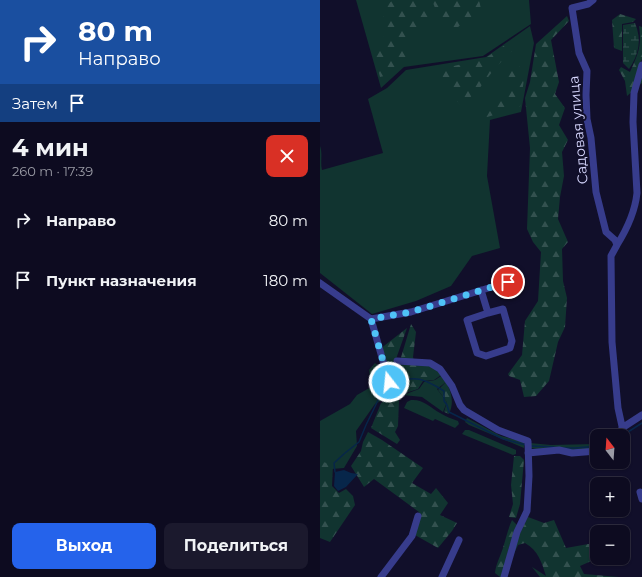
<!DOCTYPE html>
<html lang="ru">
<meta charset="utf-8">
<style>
body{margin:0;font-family:Montserrat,sans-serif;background:#1b192d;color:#f1f3f6;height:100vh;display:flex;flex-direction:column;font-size:15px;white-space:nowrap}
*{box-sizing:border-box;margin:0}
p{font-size:13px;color:#9a9ba5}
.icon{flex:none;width:22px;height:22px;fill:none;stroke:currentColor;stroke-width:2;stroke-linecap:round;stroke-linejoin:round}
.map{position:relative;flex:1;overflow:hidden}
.panel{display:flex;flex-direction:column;background:#0d0b20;width:320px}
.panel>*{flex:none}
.top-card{background:#1a4fa0;color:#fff;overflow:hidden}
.needle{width:26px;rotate:343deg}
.buttons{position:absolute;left:270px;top:429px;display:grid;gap:8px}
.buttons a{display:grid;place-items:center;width:40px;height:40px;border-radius:8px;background:#0d0b20;box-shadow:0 1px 3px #0004,0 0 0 1px #2d2b3e;font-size:20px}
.pin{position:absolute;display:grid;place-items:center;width:34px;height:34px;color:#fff;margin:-17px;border:2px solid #fff;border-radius:50%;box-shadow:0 1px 4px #0007}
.me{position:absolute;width:44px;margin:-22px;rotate:344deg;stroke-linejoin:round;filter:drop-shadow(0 0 3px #0008)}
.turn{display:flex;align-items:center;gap:14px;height:84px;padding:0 12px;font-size:18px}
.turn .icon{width:52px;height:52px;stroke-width:2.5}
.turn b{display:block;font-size:28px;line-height:34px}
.then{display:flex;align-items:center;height:38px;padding:0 12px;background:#0003;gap:8px;font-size:15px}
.round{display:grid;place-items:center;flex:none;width:42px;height:42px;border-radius:8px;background:#1b192d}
.overview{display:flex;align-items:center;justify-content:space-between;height:68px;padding:0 12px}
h1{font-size:24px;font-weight:700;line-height:30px}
.cta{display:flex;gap:8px;margin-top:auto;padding:8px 12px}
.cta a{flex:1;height:46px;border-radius:8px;background:#2563eb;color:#fff;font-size:16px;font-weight:700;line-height:46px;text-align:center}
.cta a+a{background:#1b192d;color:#f1f3f6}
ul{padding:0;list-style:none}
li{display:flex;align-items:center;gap:12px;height:60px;padding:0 12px}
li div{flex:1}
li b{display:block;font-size:15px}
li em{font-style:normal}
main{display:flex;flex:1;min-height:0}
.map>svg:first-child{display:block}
</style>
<main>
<section class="panel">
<div class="top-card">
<div class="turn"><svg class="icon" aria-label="right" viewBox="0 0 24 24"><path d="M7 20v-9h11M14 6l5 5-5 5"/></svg><div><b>80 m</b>Направо</div></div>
<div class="then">Затем<svg class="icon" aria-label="arrive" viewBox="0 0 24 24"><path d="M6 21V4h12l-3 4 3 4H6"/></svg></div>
</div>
<div class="overview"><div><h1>4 мин</h1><p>260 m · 17:39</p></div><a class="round" style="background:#d93025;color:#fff"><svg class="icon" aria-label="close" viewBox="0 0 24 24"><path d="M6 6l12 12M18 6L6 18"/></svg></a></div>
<ul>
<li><svg class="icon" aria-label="right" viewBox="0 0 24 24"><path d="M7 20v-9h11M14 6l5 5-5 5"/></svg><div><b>Направо</b></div><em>80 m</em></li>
<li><svg class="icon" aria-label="arrive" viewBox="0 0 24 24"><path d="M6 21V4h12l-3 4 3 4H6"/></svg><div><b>Пункт назначения</b></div><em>180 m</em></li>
</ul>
<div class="cta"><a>Выход</a><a>Поделиться</a></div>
</section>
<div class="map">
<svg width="322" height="577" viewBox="0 0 322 577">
<defs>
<pattern id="forest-firs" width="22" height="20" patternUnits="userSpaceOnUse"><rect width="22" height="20" fill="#113430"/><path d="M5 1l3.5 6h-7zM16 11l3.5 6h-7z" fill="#33514f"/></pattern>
<pattern id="wetland-marsh" width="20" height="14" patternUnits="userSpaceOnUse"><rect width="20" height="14" fill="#113430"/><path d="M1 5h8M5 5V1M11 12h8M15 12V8" fill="none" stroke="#33514f"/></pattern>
</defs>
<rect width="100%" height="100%" fill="#110f2a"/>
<path fill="#113430" d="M36,0H209L211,24L163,56L84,67L61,88Z
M210,26L214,43L201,112L170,120L167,176L180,248L152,256L131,286L96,301L52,314L0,273V146C3,154 0,161 2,170L63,153L48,99L67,88L86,70L166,57Z
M121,376L126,382L117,389L127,402L123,412L102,397L83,395L99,389L104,382L115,380Z
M51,387H59L65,399L55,404L36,431L37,446L24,468L12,469L0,478V421L30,404L37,395Z
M91,400C103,399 110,407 120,413C125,416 132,419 138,421L139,424L135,428L115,419L113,421L84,408L87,402Z
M147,418L181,436L204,442V448L149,425L145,422Z
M145,430H149L196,450V454L193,455L142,434Z
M210,443L231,445L275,444L277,443V448C255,451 231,451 209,448Z"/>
<path fill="url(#forest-firs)" d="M73,0H103L113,23L87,39L88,62L72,74L60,77L53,50L64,40L63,8Z
M112,0H159L161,9L133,31L120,21Z
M300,14L316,19L313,22L302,24V51L294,48L292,20Z
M247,16L249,21L231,40L239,82L235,94L245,108L239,125L248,140L242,152L244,176L240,197L238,219L248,242L242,249L243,281L247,298L245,327L238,342L229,381L216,396L204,397L200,380L189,376L188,374L202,355L205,321L218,301L221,252L213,242L207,229L210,148L205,98L210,82L216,44Z
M319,26L322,27V59L317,71L322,76V83L307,96L305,81L299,70L301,67L310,72C318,54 322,46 319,26Z
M209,29L207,36L176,67L158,90L141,106L121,81L125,68L164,59Z
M198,62L204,79L200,107L164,118L165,113L186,97L184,72Z
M91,324L96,332L93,357L95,364C107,364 114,365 121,375L114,380L103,381L98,389L79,395L74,389L72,379L79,364Z
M87,328L71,373L60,349Z
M55,363L63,370C63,379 71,385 71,394H64L60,386H51L49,370Z
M126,382C132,393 134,403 129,414L124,412L127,402L118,390Z
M74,395L79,400L78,426L75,432L80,440L77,444L51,428L61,403Z
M48,432L62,440L103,468L92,483L111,494L116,488L128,503L120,515L137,523L132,531L118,548L95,535L99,512L54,479L44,487L31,466L41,451L43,442Z
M194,456H200L204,460L200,504L196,518L189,517L193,504L191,485Z
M0,461L13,465L12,486L19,493L26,489L33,496L35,505L10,542L0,538Z
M208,517L224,523L234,520L246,548L274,543L277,546L278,558L260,566L264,574L299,577H220L212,567L226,576C222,563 218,550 205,543L198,545L192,558L199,535Z
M192,520L197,525L189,547L182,577H180L175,573C176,564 180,557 183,548C186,538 188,529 192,520Z"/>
<path fill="url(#wetland-marsh)" d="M315,23C322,40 319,54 309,69L303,63V25Z"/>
<path fill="#07264a" d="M24,470L31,473L38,474L26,487L18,491L14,486L15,472Z"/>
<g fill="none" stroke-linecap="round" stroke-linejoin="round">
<path stroke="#07264a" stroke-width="1.5" d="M73,384C94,374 105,379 124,391V401L127,405L129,412L183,439L206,445
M308,432L322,423
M212,446L234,447
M243,448H256L277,446
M15,472L14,463L25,453L39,442L46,425L64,388L69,386"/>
<path stroke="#373c8c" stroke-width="7" d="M273,0L268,4L252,8L259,53L267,71L266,95L267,119L271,138L276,192L286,232L295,240L297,245L291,256L292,342L298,408L305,440L303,441
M297,245C307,229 315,212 317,193L313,122L314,93L322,65
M0,283L51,319L69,382
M161,290L168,313L183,309L192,341L190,348L166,356L157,353L147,320L168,313
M51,319L91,312L188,282
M77,361L110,363L120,369L132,386L140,405L144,410L178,430L208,441L209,476L207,511L197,532L184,577
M302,428L322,415
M208,453L239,450L252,453L277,451
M320,492L322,499
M61,577L92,536L98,516
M122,577L139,540"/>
</g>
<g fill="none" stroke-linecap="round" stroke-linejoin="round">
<path stroke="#4fc3f7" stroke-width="7" stroke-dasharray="0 12.6" d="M69,382L51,319L91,312L188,282"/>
</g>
<g text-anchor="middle" stroke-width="4" stroke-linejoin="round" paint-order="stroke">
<g font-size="14" fill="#d8d8ff" stroke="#110f2a">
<text transform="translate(258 130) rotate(-95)" y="5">Садовая улица</text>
</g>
</g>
</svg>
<div class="buttons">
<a><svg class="needle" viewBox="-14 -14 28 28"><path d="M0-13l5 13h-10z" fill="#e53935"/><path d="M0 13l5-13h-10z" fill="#9a9ba5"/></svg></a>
<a>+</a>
<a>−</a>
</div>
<div class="pin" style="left:188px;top:282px;background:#d93025"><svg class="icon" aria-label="arrive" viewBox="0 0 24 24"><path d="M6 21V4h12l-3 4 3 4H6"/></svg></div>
<svg class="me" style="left:69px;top:382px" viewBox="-20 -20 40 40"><circle r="17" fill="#4fc3f7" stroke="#fff" stroke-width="3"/><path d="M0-11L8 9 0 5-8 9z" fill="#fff"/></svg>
</div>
</main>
